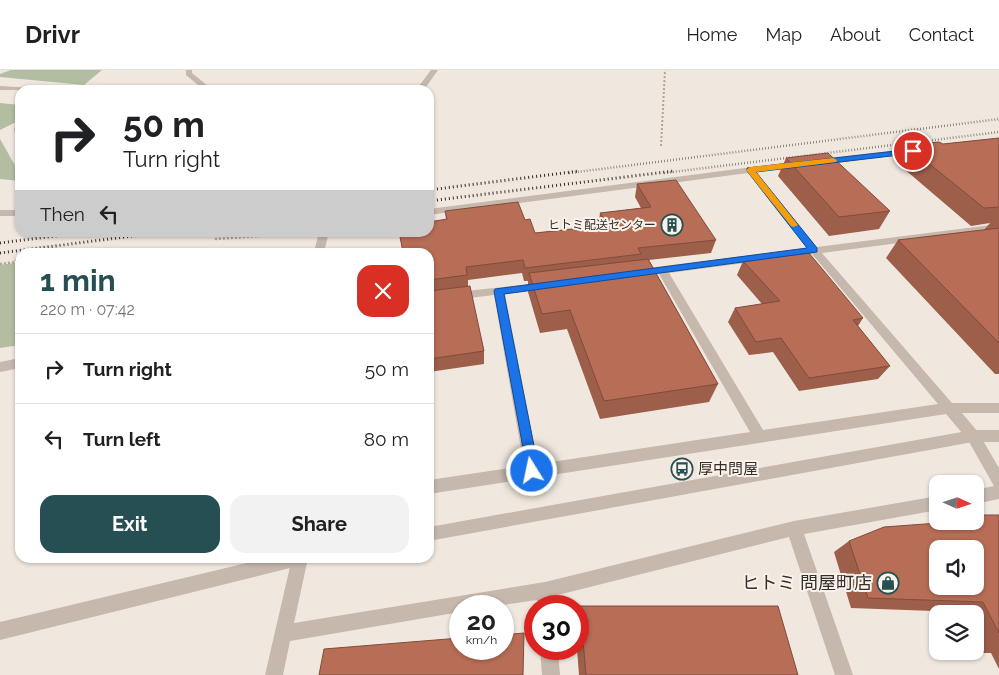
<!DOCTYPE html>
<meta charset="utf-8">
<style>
body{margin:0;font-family:Raleway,"Noto Sans JP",sans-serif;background:#f2f2f2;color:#202124;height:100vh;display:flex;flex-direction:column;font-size:19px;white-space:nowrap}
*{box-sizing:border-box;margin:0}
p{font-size:16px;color:#757577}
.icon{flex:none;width:28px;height:28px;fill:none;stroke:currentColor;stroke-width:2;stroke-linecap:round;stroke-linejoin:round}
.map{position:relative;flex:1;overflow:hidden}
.side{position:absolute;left:15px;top:178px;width:419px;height:315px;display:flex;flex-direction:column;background:#fff;border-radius:15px;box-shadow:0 1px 4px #0004}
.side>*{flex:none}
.hud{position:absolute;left:15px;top:15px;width:419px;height:152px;border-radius:15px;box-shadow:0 1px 4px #0004;background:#fff;color:#202124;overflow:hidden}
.needle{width:32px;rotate:93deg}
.controls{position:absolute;left:929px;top:405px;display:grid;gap:10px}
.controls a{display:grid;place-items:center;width:55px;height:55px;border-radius:10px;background:#fff;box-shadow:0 1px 4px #0004;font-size:25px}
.speed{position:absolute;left:449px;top:525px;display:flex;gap:10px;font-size:25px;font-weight:700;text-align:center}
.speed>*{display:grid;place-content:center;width:65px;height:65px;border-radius:50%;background:#fff;box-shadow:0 1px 4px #0004;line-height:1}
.speed small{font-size:12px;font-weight:400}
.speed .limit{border:8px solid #d22;background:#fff;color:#111}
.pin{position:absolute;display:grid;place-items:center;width:42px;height:42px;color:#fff;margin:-21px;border:2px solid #fff;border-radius:50%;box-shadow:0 1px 5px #0007}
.me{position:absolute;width:55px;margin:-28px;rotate:350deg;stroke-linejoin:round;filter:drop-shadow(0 0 4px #0008)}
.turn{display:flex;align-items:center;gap:18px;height:105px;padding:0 25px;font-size:22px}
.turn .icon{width:65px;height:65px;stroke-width:2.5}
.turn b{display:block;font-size:35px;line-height:42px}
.then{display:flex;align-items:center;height:48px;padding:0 25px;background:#0003;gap:10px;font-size:19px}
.round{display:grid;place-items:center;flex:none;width:52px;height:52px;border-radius:15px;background:#f2f2f2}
.head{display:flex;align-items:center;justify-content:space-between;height:85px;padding:0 25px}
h1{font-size:30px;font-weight:700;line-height:38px;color:#254f52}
.primary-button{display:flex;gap:10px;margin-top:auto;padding:10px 25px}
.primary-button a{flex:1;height:58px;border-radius:15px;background:#254f52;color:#fff;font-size:20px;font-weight:700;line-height:58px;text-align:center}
.primary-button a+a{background:#f2f2f2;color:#202124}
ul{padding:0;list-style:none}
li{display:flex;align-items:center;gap:15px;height:70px;padding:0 25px;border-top:1px solid #e0e0e0}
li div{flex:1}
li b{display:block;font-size:19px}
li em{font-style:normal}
header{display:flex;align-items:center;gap:30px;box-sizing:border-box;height:70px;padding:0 25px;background:#fff;border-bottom:1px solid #e0e0e0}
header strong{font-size:24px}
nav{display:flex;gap:28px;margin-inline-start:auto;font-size:18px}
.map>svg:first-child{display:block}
</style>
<header>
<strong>Drivr</strong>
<nav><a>Home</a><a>Map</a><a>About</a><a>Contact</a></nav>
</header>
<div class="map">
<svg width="999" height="605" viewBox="0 0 999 605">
<rect width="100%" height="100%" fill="#f0e8df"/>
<path fill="#b3bda1" d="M11,0H102L84,15L0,7V4Z
M0,33L20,35V50L0,60Z
M0,69L20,104V111L0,109Z
M20,192V275L0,278V195Z"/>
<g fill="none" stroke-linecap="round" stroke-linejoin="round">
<path stroke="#b2a296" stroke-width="2" stroke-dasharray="2 2" stroke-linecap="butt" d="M661,76L665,0"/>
<path stroke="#b2a296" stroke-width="2.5" stroke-dasharray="2 2" stroke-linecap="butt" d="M217,164L216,169L302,163
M0,194L15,192L17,188"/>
<path fill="#c6b8ac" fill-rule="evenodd" d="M186,0H192V3L213,20H204L186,5Z
M431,0H438L424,20H416Z
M0,16L33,18L37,20H0Z
M17,55H20V70L16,68L14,59Z
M917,78L921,81L920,83L818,95L814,92L818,89Z
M798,91L801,92V96L756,102L817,177L999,154V160L822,183L952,333H999V343H962L978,362L999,398V429L975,434V420L994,416L968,370L946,344L429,424V410L524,396L494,225L429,233V225L549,212L550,215L549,218L545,219L505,224L538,394L750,362L659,204L639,207L634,203L639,199L807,178L748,103L429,145V139ZM812,184L938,334L763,360L669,203Z
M0,140H20V146H0Z
M319,162H329L324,182H314Z
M20,288V298L0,302V292Z
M938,426V440L804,464L853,605H835L789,467L554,526V536H538L537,530L497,536H460V542L290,571L283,605H265L292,488H308L294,553L545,512L794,451Z
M540,579H558L560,605H542Z"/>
<path fill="#c6b8ac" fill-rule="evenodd" d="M973,360H999V372H973L429,471V457Z
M268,488H306L304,494L298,496L0,570V552Z"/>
<path stroke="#352e2a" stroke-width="2.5" stroke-dasharray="0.5 2.5" stroke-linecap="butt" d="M569,103L999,49
M664,103L999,62"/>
<path stroke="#352e2a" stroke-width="3" stroke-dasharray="1 3" stroke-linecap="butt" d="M429,120L579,101
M429,131L674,101
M0,173L86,162
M0,183L164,162"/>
</g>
<path fill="#9d5e4a" d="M999,68V304H995L886,188L898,170L984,160L990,153L971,156L896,92L906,75L943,74Z
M786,88L890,141L879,159L829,166L778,106Z
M637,114L716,170L711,183L649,190L718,314L709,332L600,349L567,259L540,263L528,222V211H524L522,203L468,210V217L484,281V294L429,302V182L446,149L445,141L525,150L535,163L597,156L598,152H599L600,143L641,138L635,127Z
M743,191L863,248L858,256L890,296L878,309L799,321L773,282L749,285L728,252L735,238L762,234L737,205Z
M999,445V599L991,583H981L975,571V544H961V542L851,538L834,482L849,471L935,453L938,451H975Z
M580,536L798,605H579L577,579H578V541Z"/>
<path fill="#b76d56" stroke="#804c3c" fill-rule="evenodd" d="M999,68V137L984,138L906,75L939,72L943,74Z
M828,83L890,141L839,147L786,88Z
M676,110L716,170L638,178L641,184L525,198L523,190L466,197L467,205L429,210V182H403L399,162H429V152L447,149L445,141L518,132L525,150L530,149L535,163L600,156L598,152L605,151L600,143L651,137L637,114Z
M999,158V273L898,170Z
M809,183L863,248L853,250L890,296L809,308L781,268L756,272L735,238L780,231L743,191Z
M648,189L718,314L604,331L570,240L542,244L529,203Z
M470,216L484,281L429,289V221Z
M975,445H999V563L983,532L868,528L849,471L884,457L952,452L951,451H975ZM938,479H975V516H938Z
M580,536H778L798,605H586Z
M524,563L523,605H319L324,579L460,568V579H502V565Z"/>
<path fill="#1a73e8" stroke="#114b97" d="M913,79L917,81L916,83L756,102L817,178V182L504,224L539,401L537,405H528L494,221L495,219L807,178L747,101V98Z"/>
<path fill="#f59e0b" d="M833,88L837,90L836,92L756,102L798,155L794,157L791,156L746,100L750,97Z"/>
<defs>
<g id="building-ring" transform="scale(1.125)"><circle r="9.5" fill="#f8f2eb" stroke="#254f52" stroke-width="1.5"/><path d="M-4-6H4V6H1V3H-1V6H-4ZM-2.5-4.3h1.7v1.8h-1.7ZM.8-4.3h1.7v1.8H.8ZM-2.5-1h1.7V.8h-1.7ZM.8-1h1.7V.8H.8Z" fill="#254f52"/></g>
<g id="bus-ring" transform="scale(1.125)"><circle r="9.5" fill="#f8f2eb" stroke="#254f52" stroke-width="1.5"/><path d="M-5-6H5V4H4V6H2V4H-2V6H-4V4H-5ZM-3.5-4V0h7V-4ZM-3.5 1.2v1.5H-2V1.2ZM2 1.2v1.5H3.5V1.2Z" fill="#254f52"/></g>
<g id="shop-ring" transform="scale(1.125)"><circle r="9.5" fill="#f8f2eb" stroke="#254f52" stroke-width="1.5"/><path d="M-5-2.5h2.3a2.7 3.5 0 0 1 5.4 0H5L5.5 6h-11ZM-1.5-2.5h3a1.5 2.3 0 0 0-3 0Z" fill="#254f52"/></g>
</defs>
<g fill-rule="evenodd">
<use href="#building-ring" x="672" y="155"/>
<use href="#bus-ring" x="682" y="399"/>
<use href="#shop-ring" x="888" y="513"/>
</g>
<g text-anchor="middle" stroke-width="4" stroke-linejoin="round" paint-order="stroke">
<g font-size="12" fill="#352e2a" stroke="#f8f2eb" text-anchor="end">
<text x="656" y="159">ヒトミ配送センター</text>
</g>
<g font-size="15" fill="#352e2a" stroke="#f8f2eb" text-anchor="start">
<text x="698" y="404">厚中問屋</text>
</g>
<g font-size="18" fill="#352e2a" stroke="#f8f2eb" text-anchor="end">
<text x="872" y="519">ヒトミ 問屋町店</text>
</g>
</g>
</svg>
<div class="controls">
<a><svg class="needle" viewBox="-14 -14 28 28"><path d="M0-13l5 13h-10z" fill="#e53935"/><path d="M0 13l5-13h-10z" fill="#757577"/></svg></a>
<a><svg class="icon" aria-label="sound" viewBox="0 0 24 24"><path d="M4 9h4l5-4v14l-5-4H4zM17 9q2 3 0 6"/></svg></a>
<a><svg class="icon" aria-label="layers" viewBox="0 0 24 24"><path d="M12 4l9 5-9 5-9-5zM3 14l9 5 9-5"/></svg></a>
</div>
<div class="speed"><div>20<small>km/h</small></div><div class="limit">30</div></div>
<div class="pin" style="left:913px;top:81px;background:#d93025"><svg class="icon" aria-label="arrive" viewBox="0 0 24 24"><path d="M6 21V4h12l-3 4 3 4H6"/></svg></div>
<svg class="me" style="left:532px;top:401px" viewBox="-20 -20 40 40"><circle r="17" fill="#1a73e8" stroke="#fff" stroke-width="3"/><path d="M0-11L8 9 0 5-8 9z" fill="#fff"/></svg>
<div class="hud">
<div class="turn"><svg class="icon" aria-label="right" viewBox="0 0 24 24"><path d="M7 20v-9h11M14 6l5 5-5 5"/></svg><div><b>50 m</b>Turn right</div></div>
<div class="then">Then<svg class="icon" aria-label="left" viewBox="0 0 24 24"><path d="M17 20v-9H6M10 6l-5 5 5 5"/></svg></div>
</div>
<section class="side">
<div class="head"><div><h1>1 min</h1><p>220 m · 07:42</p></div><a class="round" style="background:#d93025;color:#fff"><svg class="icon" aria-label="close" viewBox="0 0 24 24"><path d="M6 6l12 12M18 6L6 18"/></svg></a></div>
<ul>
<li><svg class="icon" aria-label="right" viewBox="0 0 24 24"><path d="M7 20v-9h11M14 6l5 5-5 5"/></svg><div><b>Turn right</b></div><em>50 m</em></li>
<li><svg class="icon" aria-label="left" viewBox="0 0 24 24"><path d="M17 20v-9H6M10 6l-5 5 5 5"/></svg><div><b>Turn left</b></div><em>80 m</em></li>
</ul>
<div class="primary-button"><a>Exit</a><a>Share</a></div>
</section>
</div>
